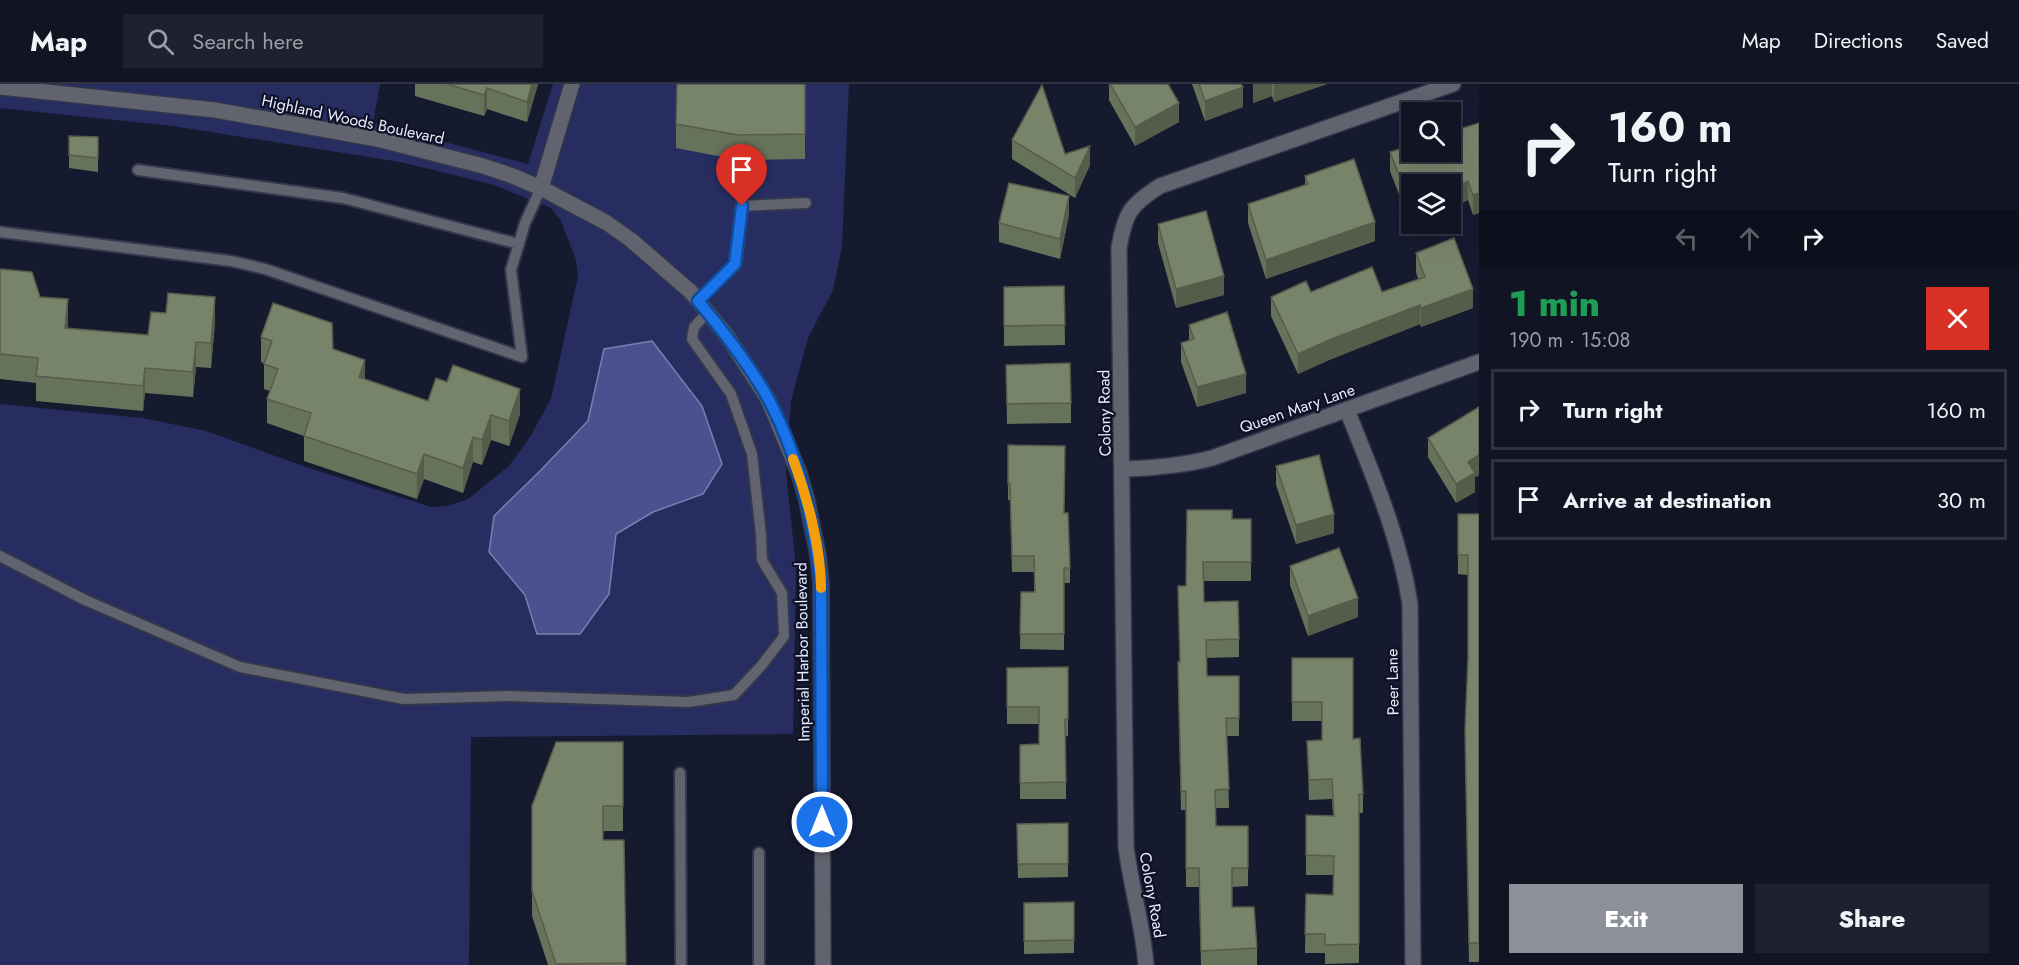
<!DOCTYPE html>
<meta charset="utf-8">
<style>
body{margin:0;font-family:Jost,sans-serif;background:#1e2130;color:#f1f3f6;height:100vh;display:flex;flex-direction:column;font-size:22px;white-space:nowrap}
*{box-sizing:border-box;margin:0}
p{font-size:20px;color:#9c9ea6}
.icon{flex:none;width:33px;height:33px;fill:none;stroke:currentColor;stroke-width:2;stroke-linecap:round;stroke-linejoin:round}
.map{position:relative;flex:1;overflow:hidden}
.sheet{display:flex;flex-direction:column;background:#101423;width:540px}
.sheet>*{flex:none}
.top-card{background:#101423;color:#f1f3f6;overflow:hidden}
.buttons{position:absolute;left:1401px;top:18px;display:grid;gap:12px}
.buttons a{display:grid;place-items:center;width:60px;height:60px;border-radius:0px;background:#101423;box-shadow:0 6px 24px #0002,0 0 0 2px #303341;font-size:30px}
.pin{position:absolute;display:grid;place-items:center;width:51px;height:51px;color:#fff;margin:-62px -26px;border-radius:50% 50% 50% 0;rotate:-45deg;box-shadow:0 0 6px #0007}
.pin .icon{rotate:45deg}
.me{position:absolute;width:66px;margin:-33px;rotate:0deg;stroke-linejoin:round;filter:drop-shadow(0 0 4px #0008)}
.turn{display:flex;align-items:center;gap:21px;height:126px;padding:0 30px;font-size:27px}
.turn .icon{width:78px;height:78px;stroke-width:2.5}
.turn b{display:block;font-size:42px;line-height:51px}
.lanes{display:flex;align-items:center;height:57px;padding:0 30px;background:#0003;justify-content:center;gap:30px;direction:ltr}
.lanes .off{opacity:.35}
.round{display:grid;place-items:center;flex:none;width:63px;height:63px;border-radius:0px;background:#1e2130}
.headline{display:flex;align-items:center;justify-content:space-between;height:102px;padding:0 30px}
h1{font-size:36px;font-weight:800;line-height:45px;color:#1e9e55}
.cta{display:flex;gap:12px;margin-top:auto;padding:12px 30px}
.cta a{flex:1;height:69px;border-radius:0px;background:#8c9099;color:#fff;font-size:24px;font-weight:800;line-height:69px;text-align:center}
.cta a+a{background:#1e2130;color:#f1f3f6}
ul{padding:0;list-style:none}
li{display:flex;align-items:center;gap:18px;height:81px;margin:0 12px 9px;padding:0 18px;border:3px solid #303341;border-radius:0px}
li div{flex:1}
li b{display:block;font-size:22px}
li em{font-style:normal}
header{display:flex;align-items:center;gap:36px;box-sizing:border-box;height:84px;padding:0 30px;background:#101423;border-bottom:2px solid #303341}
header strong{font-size:28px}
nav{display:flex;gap:33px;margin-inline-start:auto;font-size:21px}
.search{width:420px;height:54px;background:#1e2130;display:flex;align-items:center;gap:15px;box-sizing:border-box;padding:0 21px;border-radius:0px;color:#9c9ea6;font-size:22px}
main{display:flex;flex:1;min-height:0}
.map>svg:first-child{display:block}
</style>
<header>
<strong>Map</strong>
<div class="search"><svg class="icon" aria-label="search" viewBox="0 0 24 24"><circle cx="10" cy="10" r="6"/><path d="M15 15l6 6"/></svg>Search here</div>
<nav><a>Map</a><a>Directions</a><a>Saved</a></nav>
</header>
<main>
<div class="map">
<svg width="1479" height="881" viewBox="0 0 1479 881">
<rect width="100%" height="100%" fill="#161a2f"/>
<path fill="#272d61" d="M0,0H380L373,39L528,80L553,0H849L842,162L833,206L808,254L791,317L786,388L796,483L793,650L471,653L469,881H0V320L142,334L206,347L303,382L431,423L448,422L468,415L509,382L530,353L551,315L578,192L576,176L561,137L551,124L491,100L400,78L173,42L0,24Z"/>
<path fill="#49528f" stroke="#7880af" stroke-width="1.5" d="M652,257L702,322L722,380L703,410L653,428L616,450L609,510L580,550H537L525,511L489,468L494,432L540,387L588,337L604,265Z"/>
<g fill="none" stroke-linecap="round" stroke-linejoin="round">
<g stroke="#33374b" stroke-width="14">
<path id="lane" d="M138,86L343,114L519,160
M0,148L231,177L265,185L522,273L511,186L525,139L541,104
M698,217L736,180L742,122L806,119
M0,472L85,516L240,583L404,615L509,612L688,618L734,611L762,581L784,552L782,509L762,476L761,451L752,370L731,310L692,255L694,243L708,228
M680,689L681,881
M759,881V769"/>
</g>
<g stroke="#33374b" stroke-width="18">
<path id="street" d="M0,3L215,26L377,55L483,82L510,91L541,104L607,139L631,156L691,208L727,252L768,315L799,389L807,417L818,471L821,499L823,881
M541,104L572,0
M1347,326C1372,389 1400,453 1410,520L1413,881
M1123,385C1154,384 1182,382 1212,374L1479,278
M1146,881C1143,841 1131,803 1126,763L1119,164C1125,129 1130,121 1160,102L1453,0"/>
</g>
<use href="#lane" stroke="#61646f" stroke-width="10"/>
<use href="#street" stroke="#61646f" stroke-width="15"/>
</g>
<path fill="#67725b" d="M415,0H538L527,38L487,25L484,32L415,12Z
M805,0V75L738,76L676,64V40Z
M1109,0H1168L1179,38L1135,62L1109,16Z
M1192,0H1241L1243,23L1205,37Z
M1253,0H1327L1274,18L1272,12L1253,19Z
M1479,39V129L1473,131L1468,116L1412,100V140H1426L1413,147L1390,87V68Z
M69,52L98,53V88L69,84Z
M1012,56L1065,70L1090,81L1075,114L1012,75Z
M1305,92L1375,157L1266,195L1248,139V120L1305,101Z
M1069,131L1060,175L999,158V139Z
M1158,140L1224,211L1176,224L1158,159Z
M1416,169L1473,224L1421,243L1420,240L1329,276L1298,290L1271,232V213L1311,208H1382L1418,195L1416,188Z
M0,185L40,213L68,240L67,245L148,251L215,238L211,284L196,283L193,313L145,309L143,327L36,317V299L0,295Z
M1064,202L1065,261L1004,262V203Z
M1189,241L1246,309L1197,323L1181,278V259L1189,257Z
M261,253L333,265L365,295L428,317L520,330L509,362L491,356L482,381L473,378L463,409L424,395L417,415L304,377V352L267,339V315L270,307L264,305V279L261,278Z
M1006,281L1071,319V339L1007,340Z
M1479,323V391L1475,393V408L1456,419L1428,373V354Z
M1008,361L1064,429L1070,484V499H1064V566L1020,565L1021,508H1034V488H1012L1010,416H1008Z
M1276,382L1334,449L1296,460L1276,401Z
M1458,430H1479V878H1469L1465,666L1468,574V491L1458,490Z
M1232,435H1251V497H1204V518L1239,555V573L1207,574V592H1239V652H1227L1229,724H1215L1216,742H1248V802L1232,803V823L1257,864V881H1201L1199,803H1186V726H1181L1178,597L1180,578L1178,502H1186Z
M1290,482L1358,533L1308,552L1290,501Z
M1292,574L1353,655L1363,710V729H1359V879L1325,880V869H1305L1306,810L1333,811V791H1306V731L1333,732L1332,715L1309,716L1307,657L1322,656V637H1292Z
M1068,583V652H1066V715H1020V661L1039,660V640H1007V584Z
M623,658V747H603V756H624L626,881H548L532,832V722Z
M1068,739V793L1018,794L1017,740Z
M1074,818V869L1024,870V819Z"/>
<path fill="#545c4a" d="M532,0H538L527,38V18Z
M1253,0H1272V12L1253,19Z
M1274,0H1327L1274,18Z
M1243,3V23L1205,37V17Z
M487,4V25L484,32V11Z
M1179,19V38L1135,62V43Z
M1090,62V81L1075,114V94Z
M1468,97V116L1450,126V107Z
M1479,109V129L1473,131V111Z
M1069,112V131L1060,175V155Z
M1375,138V157L1266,195V176Z
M1413,140H1426L1413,147Z
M1224,192V211L1176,224V205Z
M1473,205V224L1421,243V224Z
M215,213V238L211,284V259Z
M68,215V240L65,269V244Z
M1420,221V240L1329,276L1298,290V270L1329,256Z
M196,258V283L193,313V288Z
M365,276V301L359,293Z
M145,284V309L143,327V302Z
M1246,290V309L1197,323V303Z
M520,305V330L509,362V337Z
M491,331V356L482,381V356Z
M473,353V378L463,409V384Z
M424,370V395L417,415V390Z
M1479,371V391L1475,393V408L1456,419V400L1468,378Z
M1334,430V449L1296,460V441Z
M1358,514V533L1308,552V532Z"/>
<path fill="#78846a" stroke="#545c4a" stroke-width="1.5" d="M447,0H532L527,18L487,4L484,11Z
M677,0H805V50L738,51L676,40Z
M1110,0H1168L1179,19L1135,43Z
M1199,0H1241L1243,3L1205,17Z
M1042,1L1065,70L1090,62L1075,94L1012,56Z
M1479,39V109L1473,111L1468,97L1450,107V100H1412V124L1390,68L1412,61V68H1450V48Z
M69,52L98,53V74L69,71Z
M1354,75L1375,138L1266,176L1248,120L1308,100L1305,92Z
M1009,99L1069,112L1060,155L999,139Z
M1206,127L1224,192L1176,205L1158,140Z
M1454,154L1473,205L1421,224L1420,221L1329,256L1298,270L1271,213L1306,197L1311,208L1372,183L1382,208L1425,193L1416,169Z
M0,185L32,188L40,213L68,215L65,244L148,251L151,228L166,229L168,209L215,213L211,259L196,258L193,288L145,284L143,302L36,292L38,274L0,270Z
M1064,202L1065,241L1004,242V203Z
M273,219L332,239L333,265L365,276L359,293L428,317L436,294L447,298L453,281L520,305L509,337L491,331L482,356L473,353L463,384L424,370L417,390L304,352L311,329L267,315L278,285L264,280L272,257L261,253Z
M1227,228L1246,290L1197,303L1181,259L1194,255L1189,241Z
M1070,279L1071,319L1007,320L1006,281Z
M1479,323V371L1468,378L1475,389L1456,400L1428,354Z
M1008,361L1065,362L1064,429H1068L1070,484H1064V550H1020L1021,508H1035L1034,472H1012L1010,400H1008Z
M1319,371L1334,430L1296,441L1276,382Z
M1187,426H1232V435H1251V478H1203L1204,518L1238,517L1239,555L1206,556L1207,592H1239V634H1226L1229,705L1215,706L1216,742H1248V784H1232V823H1254L1257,864L1201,867L1199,784H1186V707H1181L1178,578H1180L1178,502H1186Z
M1458,430H1479V859H1469L1465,646L1468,574V471H1458Z
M1339,464L1358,514L1308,532L1290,482Z
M1292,574H1353V655L1360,654L1363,710H1359V860L1325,861V850H1305L1306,810L1333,811L1334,772L1306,771V731L1334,732L1332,695L1309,696L1307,657L1322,656V618H1292Z
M1068,583V635H1065L1066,698L1020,699V661L1039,660V623H1007V584Z
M556,658H623V722H603V756H624L626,879L556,880L532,807V722Z
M1068,739V780H1018L1017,740Z
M1074,818V856L1024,857V819Z"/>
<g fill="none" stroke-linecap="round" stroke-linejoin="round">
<g stroke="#114b97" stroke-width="15">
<path id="route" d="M742,122L735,180L698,217C724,248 748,279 768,314C798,371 814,436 821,499L822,738"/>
</g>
<use href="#route" stroke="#1a73e8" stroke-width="10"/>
<path stroke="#f59e0b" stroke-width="10" d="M793,375C807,412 821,464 821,504"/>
</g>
<g text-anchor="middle" stroke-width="4.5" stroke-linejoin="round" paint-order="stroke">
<g font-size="16" fill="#e7ebfa" stroke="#0e1125">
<text transform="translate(353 35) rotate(12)" y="6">Highland Woods Boulevard</text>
<text transform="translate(1297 324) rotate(-19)" y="6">Queen Mary Lane</text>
<text transform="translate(1104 329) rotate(-91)" y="6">Colony Road</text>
<text transform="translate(802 568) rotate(-91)" y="6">Imperial Harbor Boulevard</text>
<text transform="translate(1392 598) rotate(-91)" y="6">Peer Lane</text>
<text transform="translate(1153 811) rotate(80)" y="6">Colony Road</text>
</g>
</g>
</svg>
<div class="buttons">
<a><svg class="icon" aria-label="search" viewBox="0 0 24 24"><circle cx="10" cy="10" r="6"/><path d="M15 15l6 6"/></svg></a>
<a><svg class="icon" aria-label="layers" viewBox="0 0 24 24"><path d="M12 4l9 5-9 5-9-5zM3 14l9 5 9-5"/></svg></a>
</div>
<div class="pin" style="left:742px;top:122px;background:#d93025"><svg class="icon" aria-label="arrive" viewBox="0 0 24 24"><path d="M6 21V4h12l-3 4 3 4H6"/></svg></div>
<svg class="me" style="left:822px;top:738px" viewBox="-20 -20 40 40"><circle r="17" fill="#1a73e8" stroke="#fff" stroke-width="3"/><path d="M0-11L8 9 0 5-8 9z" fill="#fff"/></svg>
</div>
<section class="sheet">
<div class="top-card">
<div class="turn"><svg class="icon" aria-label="right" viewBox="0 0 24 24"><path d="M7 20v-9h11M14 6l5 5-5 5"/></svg><div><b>160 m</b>Turn right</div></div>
<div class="lanes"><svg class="icon off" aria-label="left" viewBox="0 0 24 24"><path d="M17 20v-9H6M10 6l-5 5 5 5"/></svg><svg class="icon off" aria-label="ahead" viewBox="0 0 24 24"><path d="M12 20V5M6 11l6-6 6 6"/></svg><svg class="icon" aria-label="right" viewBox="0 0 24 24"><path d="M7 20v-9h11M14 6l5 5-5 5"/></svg></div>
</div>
<div class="headline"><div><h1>1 min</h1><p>190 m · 15:08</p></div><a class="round" style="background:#d93025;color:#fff"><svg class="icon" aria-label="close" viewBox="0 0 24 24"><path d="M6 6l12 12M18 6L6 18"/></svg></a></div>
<ul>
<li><svg class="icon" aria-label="right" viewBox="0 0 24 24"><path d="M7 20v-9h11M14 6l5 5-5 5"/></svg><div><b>Turn right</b></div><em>160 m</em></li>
<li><svg class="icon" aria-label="arrive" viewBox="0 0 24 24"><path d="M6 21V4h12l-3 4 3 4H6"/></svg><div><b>Arrive at destination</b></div><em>30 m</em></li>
</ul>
<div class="cta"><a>Exit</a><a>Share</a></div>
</section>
</main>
